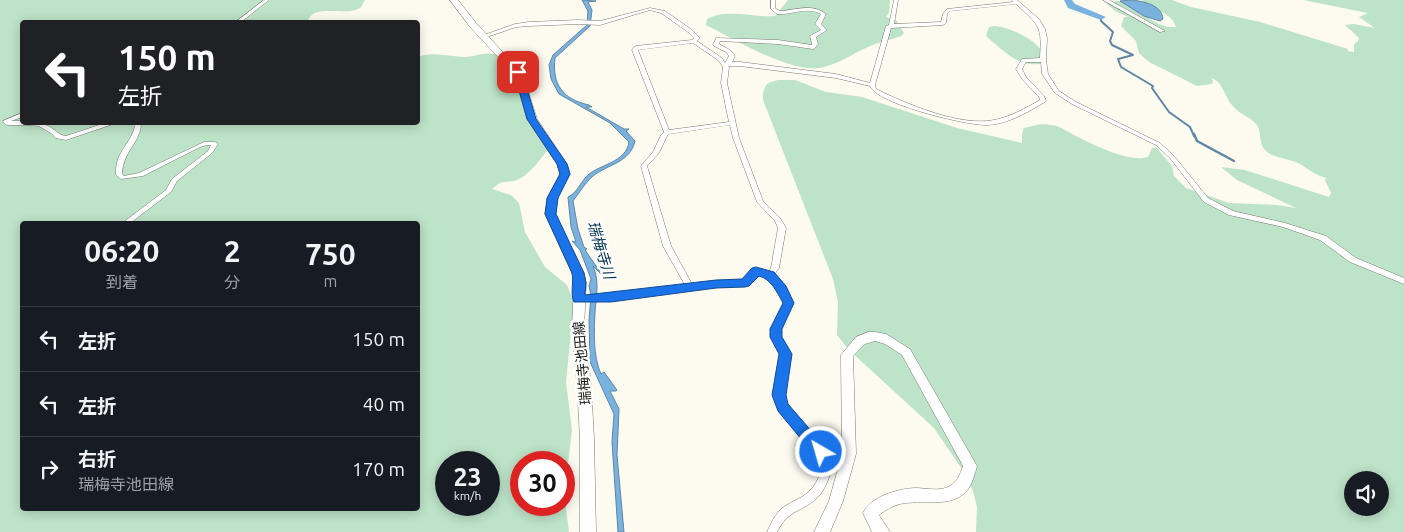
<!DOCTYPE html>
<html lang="ja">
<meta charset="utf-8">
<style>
body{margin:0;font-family:Ubuntu,"Noto Sans JP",sans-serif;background:#20242c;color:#f1f3f6;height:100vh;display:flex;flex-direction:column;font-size:19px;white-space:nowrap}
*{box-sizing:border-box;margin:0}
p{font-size:16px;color:#9ea1a6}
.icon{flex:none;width:28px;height:28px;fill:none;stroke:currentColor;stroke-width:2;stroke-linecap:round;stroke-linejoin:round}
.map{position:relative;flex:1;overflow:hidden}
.drawer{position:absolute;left:20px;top:221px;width:400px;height:290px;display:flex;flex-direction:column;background:#171b24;border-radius:5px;box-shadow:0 2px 12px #0003}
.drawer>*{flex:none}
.banner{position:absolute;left:20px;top:20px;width:400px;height:105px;border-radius:5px;box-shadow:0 2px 12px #0003;background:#202124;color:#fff;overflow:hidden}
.buttons{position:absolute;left:1344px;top:471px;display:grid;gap:10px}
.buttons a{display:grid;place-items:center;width:45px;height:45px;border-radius:50%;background:#171b24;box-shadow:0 2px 12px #0003;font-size:25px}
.speed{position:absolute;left:435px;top:451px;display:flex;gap:10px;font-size:25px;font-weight:700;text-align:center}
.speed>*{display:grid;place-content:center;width:65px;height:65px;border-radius:50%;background:#171b24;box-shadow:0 2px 12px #0003;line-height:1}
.speed small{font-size:12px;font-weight:400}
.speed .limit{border:8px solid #d22;background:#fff;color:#111}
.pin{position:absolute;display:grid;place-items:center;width:42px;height:42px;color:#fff;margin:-21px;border-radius:10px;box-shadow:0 2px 8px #0006}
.me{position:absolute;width:55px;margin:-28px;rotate:322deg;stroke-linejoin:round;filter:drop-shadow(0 0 4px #0008)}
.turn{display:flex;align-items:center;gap:18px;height:105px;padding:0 15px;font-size:22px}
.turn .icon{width:65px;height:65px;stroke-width:2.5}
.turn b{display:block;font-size:35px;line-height:42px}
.eta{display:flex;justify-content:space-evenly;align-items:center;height:85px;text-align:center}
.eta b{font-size:30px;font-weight:700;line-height:35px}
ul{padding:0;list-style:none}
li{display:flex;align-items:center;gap:15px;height:65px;padding:0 15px;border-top:1px solid #363941}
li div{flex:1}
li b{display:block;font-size:19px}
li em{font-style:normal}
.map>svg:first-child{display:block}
</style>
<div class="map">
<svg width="1404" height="532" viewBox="0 0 1404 532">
<rect width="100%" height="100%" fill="#fdfaf0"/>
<path fill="#bde3c8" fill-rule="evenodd" d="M0,0H365C363,2 363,5 361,7C349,18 311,2 308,22H22V122H418V57C433,51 449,57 465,57C477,56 484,52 496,54L524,74L522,104L548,149C541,159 528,176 517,180C505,184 505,178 492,189L511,195L519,203L525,232L545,267L567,285L574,302L566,382L572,430L566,480V509L569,532H0ZM22,224H418V509H22ZM446,462H489V505H446ZM521,462H564V505H521Z
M788,0H890L889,13L886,17L896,20L904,33L901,36C890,40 878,42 868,47C852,54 837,65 819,68C788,72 734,39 706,25L707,19C728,8 753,18 775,16Z
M1142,0H1172L1191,7L1260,22L1348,49V51L1354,52V44L1358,41L1359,38L1345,25L1354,24L1375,28L1359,17L1368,13L1303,0H1404V532H976L977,507L973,491L966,475L934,428L849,350L837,335L838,302L833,279L763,100V93L766,85L771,82L778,80H795L826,92L862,97L957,128L1022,143V133L1024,128C1034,126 1041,123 1051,125C1061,126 1067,132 1076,136C1094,145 1129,163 1148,157L1152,148L1156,147L1172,166L1174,176L1186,188L1229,203L1277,205L1296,208L1237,180L1221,167L1245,170L1329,197L1331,193L1325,180L1327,178C1316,176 1310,170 1300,164C1290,158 1274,159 1265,150C1258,142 1262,133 1257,125C1251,117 1239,114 1233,106C1224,97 1224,82 1211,78L1213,81L1212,84L1197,86L1149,62L1139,53L1136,41L1121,26L1124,17H1128L1115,11L1105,2C1111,2 1118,0 1124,2C1142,10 1155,29 1176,27C1171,10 1151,12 1142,0ZM1352,480H1380V508H1352Z
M994,26C1011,27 1043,42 1046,60L1044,63C1019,69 1004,51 986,36L989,27Z"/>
<path fill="#79b2de" stroke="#5f86a4" d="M582,0L596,1L588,2L592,10L590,26L555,58C552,84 562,99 589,105L592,107H586L624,129H629L626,131L635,141C630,163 608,164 593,176C586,182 579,193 573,201L578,229L584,247L587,249L585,250L603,276L593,266C600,282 596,296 595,312C594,332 593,356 601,374L604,372L617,390L616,391H610L619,409L617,455L624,532H618L612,442L614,414L590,362L589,320L591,296L589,286L591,279L580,250L572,241L576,242L571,227L568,197C577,193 580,183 587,176C599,164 626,163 629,142L610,123L559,94L551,79L549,65L553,55L587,25L588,11Z
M1131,0C1143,1 1162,5 1163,19L1160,21L1144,16L1120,1Z"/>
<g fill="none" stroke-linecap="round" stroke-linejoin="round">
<path stroke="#5f86a4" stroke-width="2" d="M1101,17V21L1113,32L1110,41L1112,45L1133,55L1118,59L1121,67L1153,86L1152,88L1169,112L1190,127L1194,136"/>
<path stroke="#5f86a4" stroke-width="2.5" d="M1194,134L1197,141L1234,161"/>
<path fill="#79b2de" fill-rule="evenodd" d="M1064,0H1072L1075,4L1106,17L1101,20L1068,8Z"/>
<g stroke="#7b7870" stroke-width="1">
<path id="street" d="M264,0H269L241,22H237V21Z
M771,0H775V8L780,11C796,10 812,3 826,14L821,24L827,30L816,37L818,44L815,48L813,49L778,44L720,41L719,44L730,50L735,56L732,62H740L836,74L870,83L886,26L889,25L894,0H898L894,24L941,22L943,14L947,9L1013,2L1012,0H1017L1039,19L1045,29L1047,38L1046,60L1048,74L1059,91L1076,102L1160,143L1174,156L1208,198L1233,211L1285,223L1326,236L1356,258L1404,278V284L1350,262L1320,240L1283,227L1229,215L1204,202L1170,158L1156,145L1072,104L1055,93L1042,74L1041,62H1026L1022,69L1026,77L1044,96L1046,101L1045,102C1028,112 1008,124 988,125C968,126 877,104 870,86L836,78L740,66H728L729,67L727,83L739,138L763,201L780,218L786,228L779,268L774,275L783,285L792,303L780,329V337L790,354L783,395L786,405L824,449L832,467C829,478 825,491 816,499C800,513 789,509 777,532H767C770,525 774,517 779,511C784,506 790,503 796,500C811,493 818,483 822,467L817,454L779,410L775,395L782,354L772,337V329L784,303C780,290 772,277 758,274L748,285L745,286C689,288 634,298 578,302L575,301L574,299L575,297L578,296L611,294L685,285L663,246L641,166L653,152L661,135L664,132L632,50L634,47L636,46L692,40L694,38L688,32L661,13L650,10L600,25L578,24L529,26L516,27L484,38L481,36L515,24L529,22L578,20L600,21L650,8L665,11L692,30L700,38L697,41L722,58L725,63L729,56L726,52L714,46L713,45L716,38L778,40L812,45V44L810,36L821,30L815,24L821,14C807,6 792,15 777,14L771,9ZM1016,4C1040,26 1042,26 1040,58L1022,59L1016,69L1022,79L1039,97L1040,100C1026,108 1010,117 994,120C961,127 906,104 876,89L875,85L891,28L943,25L946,23L947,14L950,11ZM693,43L718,60L723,67L721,83L729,122L669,130L638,50ZM730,125L733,138L757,202L775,221L778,228L771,268L768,272L762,269H753L743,280L716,281L692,284L671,246L647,166L659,153L667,136L669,134Z
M1103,0H1109L1165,31L1160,32Z
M22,113V117L11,121H22V122C31,122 40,122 48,126C55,129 58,135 66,136L108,122H119L66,140L56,138L51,133L39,126L28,125H7L5,124L3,121Z
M130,122H137L141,126C138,145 123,152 122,174L124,176L139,173L204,142H215L218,144L212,153L177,181L171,192L129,224H121L166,190L172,179L208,151L211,145H207L200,147L143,176L121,179L116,175C116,169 116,164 118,159C123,147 132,139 135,126Z"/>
</g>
<g stroke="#7b7870" stroke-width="1">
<path id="secondary" d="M450,0H458L476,23L522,73L537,119L567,164L570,174L558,197L555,214L584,273L586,283L584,329L591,384L594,439L596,532H580V439L577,384L572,329L574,283L572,273L545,214L548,197L560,174L557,164L527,119L514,74L470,27Z
M868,332H875L886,334L910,349L977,466C975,473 973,481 969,488C954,510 921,499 900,504C892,506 886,510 879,515L890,532H872L863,513C871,496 898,489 915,488C926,488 940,492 950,486C958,481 960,474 963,466L902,355L885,344L875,341L865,344L853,356L856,454L843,501L830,532H814L829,501L842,454L841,355L856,337Z"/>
</g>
<use href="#street" fill="#fff" fill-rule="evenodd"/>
<use href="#secondary" fill="#fff" fill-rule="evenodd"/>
</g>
<path fill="#1a73e8" stroke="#114b97" d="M518,70L522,72L536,119L567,164L570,174L558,198L556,214L584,273L586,283L585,295L716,280L742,279L752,268L756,267L774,272L786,286L794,303L782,329V337L792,354L786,395L788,404L826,448L829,452L826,457L821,459L816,457L778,411L772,395L779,354L770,337V329L783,303C777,292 771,279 759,276L749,286L745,287L716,288L611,302H574C570,294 574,282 572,273L545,214L547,198L560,174L557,164L527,119L514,72Z"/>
<g text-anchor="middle" stroke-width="5" stroke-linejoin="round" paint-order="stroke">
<g font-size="14" fill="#21201d" stroke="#fff">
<text transform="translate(582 363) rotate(-95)" y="5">瑞梅寺池田線</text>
</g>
<g font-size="15" font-style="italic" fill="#043350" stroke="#fff">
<text transform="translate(601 250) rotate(73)" y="5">瑞梅寺川</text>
</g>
</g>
</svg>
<div class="buttons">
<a><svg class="icon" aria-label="sound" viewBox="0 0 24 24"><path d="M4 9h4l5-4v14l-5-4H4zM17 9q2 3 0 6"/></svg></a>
</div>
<div class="speed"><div>23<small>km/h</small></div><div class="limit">30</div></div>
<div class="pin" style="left:518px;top:72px;background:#d93025"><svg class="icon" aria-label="arrive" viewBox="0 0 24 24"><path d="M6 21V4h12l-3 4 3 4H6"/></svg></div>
<svg class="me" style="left:821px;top:452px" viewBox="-20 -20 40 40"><circle r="17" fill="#1a73e8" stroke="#fff" stroke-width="3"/><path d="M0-11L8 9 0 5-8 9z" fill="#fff"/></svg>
<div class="banner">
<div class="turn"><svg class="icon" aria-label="left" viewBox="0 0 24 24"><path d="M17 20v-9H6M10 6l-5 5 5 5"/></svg><div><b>150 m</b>左折</div></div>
</div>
<section class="drawer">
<div class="eta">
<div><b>06:20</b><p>到着</p></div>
<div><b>2</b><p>分</p></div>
<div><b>750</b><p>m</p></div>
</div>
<ul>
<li><svg class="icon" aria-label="left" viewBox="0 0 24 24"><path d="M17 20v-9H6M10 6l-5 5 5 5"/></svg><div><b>左折</b></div><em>150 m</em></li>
<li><svg class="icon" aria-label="left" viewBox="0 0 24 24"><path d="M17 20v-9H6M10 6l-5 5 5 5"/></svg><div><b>左折</b></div><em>40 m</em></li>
<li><svg class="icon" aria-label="right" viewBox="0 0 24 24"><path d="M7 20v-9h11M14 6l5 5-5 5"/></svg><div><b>右折</b><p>瑞梅寺池田線</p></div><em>170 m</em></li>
</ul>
</section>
</div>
